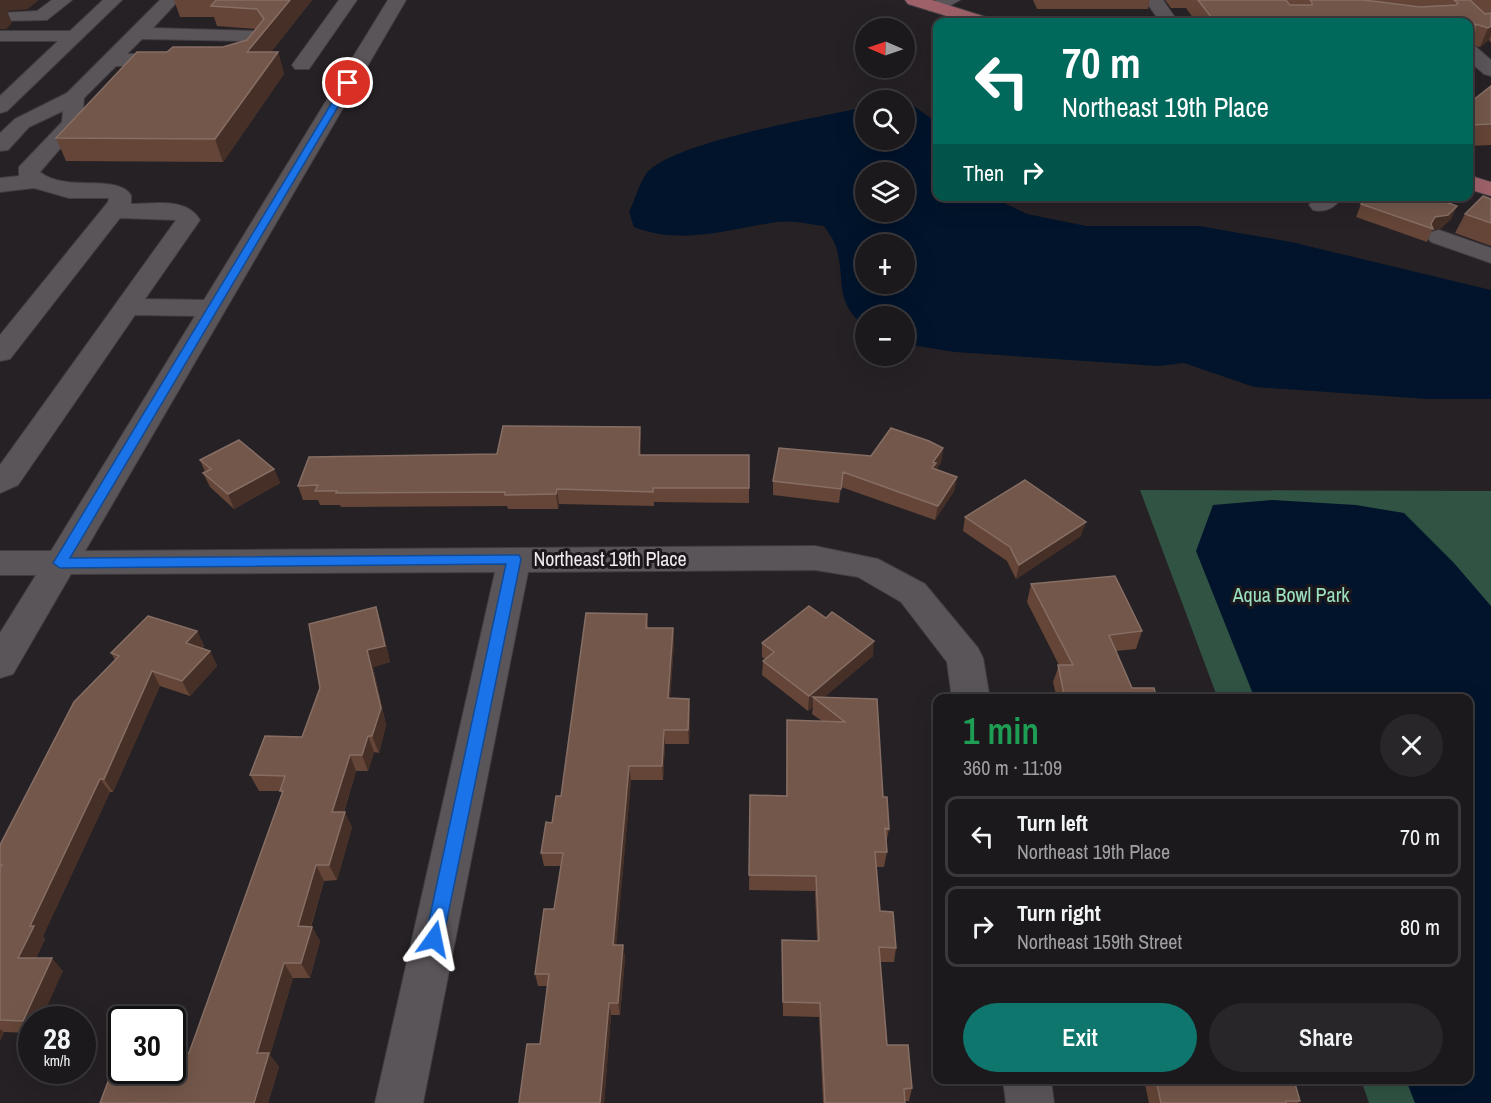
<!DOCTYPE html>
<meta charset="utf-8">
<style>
body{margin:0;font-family:"Archivo Narrow",sans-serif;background:#292629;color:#f1f3f6;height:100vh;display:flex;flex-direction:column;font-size:22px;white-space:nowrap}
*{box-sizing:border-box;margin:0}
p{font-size:20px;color:#a0a0a3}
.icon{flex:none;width:33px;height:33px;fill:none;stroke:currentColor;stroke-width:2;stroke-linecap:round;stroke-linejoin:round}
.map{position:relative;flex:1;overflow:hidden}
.sheet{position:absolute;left:933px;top:694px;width:540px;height:390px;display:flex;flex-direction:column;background:#1c191c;border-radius:12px;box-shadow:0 6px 24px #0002,0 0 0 2px #3a383b}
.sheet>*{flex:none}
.banner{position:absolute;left:933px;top:18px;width:540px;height:183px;border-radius:12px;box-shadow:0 6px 24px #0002,0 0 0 2px #3a383b;background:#00695c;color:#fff;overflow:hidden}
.needle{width:39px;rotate:272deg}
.fabs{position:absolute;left:855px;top:18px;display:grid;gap:12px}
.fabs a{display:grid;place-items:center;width:60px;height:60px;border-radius:50%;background:#1c191c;box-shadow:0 6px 24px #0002,0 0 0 2px #3a383b;font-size:30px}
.speed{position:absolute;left:18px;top:1006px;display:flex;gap:12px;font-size:30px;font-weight:700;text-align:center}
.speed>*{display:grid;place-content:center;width:78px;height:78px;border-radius:50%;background:#1c191c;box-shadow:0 6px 24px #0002,0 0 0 2px #3a383b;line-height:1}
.speed small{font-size:15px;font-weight:400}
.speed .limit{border:3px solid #111;border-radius:9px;background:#fff;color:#111}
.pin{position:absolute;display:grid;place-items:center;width:51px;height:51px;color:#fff;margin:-26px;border:3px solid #fff;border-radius:50%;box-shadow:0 2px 6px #0007}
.me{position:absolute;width:66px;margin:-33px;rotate:12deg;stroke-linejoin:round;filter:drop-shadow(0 0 4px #0008)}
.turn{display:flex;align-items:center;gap:21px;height:126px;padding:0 30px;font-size:27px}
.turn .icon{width:78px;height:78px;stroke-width:2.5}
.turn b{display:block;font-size:42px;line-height:51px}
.then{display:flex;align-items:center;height:57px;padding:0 30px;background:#0003;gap:12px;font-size:22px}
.round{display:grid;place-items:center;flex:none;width:63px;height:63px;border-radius:32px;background:#292629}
.summary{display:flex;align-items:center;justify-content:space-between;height:102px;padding:0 30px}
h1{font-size:36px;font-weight:600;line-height:45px;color:#1e9e55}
.primary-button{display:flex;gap:12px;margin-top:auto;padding:12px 30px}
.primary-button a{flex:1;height:69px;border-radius:36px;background:#0f766e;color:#fff;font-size:24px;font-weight:600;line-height:69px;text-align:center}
.primary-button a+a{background:#292629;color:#f1f3f6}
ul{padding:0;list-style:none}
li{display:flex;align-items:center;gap:18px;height:81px;margin:0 12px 9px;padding:0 18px;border:3px solid #3a383b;border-radius:12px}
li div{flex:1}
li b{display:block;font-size:22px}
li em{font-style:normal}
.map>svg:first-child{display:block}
</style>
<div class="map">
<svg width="1491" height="1103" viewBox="0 0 1491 1103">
<rect width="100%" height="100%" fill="#262125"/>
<path fill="#305343" d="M1140,490L1491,491V1103H1369L1361,1080H1468V699H1218Z"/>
<path fill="#01142b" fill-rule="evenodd" d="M905,103H910L937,123L938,196L992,197L1027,214L1086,226H1199L1291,242L1491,290V399H1428L1254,387L1184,363L1158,366L955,352L905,344L904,316H866L865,326C833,302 846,277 836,247C834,240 828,232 824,226C809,224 792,220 777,222C728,229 683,246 634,227L629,212C635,200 639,184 646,174C670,142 822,117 865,107L866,140H904ZM866,172H904V212H866ZM866,244H904V284H866Z
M1272,500L1356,505L1404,513L1454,563L1491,606V1103H1415L1406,1080H1468V699H1255L1196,551L1213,505Z"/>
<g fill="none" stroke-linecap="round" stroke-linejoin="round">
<g stroke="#403c40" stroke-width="2">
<path id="minor" d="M52,0H72L47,20L0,21V13L37,11Z
M103,0H122L7,111L0,113V96L58,41H0V31H70Z
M160,0H179L153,28L257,31L263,32L268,40L252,60L231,66L222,60L224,56L238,52L248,41L142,39L127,54H173L182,60L173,66H116L84,98L82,123L40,172C66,193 116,173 131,195V204C155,204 186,197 200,220L145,299L204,300L388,0H406L85,551L815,546L878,559L925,584L978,648L983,658L990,699H952L947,662L901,602L858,577L815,570L528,572L423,1103H375L495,572L71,574L13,674L0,678V633L36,575H0V551H51L195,316L135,315L18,485L0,493V465L176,220L120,218L10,359L0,361V335L108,202L109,198H69L34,188L0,192V178L19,176V167L62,122L63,111L29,127L8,150L0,151V133L15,119L67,93Z
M339,0H357L309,69H295L292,65Z
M936,0H960L941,11H929L926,7Z
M1145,0H1163L1178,22H1160Z
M1468,45L1475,46L1491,60V76L1484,74L1468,60Z
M1317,196H1343C1335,208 1326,213 1313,210L1309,205Z
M1439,230L1491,248V263L1431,242L1427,237L1431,232Z
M1003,1080H1051L1054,1103H1006Z"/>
</g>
<g stroke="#403c40" stroke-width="2">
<path id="major" d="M905,0H932L989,18L992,22H966L908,4Z
M1468,175L1491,182V196L1468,189Z"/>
</g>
<use href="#minor" fill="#5a5559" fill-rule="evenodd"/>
<use href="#major" fill="#9e616a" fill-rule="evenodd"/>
</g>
<path fill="#644537" d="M174,0H312L271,52H278L284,74L223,162L66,161L56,138L167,52L223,47L247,40L256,29L217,26L214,17H180Z
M1033,0H1150L1148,9H1037Z
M1165,0H1286L1290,5H1291L1287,0H1491V43L1489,40L1480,47L1471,45L1468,52V22H1196L1186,8H1171Z
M1491,86V145L1468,146V104Z
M1407,197L1457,206L1451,219L1441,228L1432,230L1427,242L1356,217L1361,204Z
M1491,199V246L1455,233L1465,214Z
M640,427L641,442V455H749V503L654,502V506L559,504L558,509H508L507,506L341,507L340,505H320L318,500H303L298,486L497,454Z
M943,448L941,462L936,470L957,477L954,491L935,520L841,487L839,503L773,495V481Z
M200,460L274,469L280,483L234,509L210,487L203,473L205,472Z
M965,517L1081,536L1016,579L1007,561L963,531Z
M1031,584L1142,631L1136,649L1116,651L1132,688L1157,699H1057L1053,682L1059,665L1027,602Z
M376,607L381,623L390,662L373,667L386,725L379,753L374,752L368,771H356L344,812L352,827L337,880L324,881L311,927H312L320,941L310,978H293L270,1055L279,1067L268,1103H100L189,1053L282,794L281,791H259L250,775L302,737Z
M647,614L648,628H673L674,643L670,698L689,699L690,713L689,744H665L663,780H631L616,945H623L625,958L620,1015H611L604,1103H519L540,1044L548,986H538L535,974L554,909L561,866H544L541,853L561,796Z
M197,631L204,646L202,649L210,651L217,666L190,696L160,686L113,792H110L43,936L45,939L36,958L63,971L32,1020V1033L4,1032L0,1041V845L115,660L111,653Z
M762,643L873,656L823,698L877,699L883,797L889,829L886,844L887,852L884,867H876L880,911L896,948L894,962H880L887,1045L912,1088L909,1101H905V1103H823L819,1017L783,1016L782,940L817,941L815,891L749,890L750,795L786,796L787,720L822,721L812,714L813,707L808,711L762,675L763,661L765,659L762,657Z
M1144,1080H1294L1300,1101L1298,1103H1149Z"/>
<path fill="#452f27" d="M0,0H39L28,9L7,11L12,23L6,29H0Z
M290,0H312L254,74L247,52Z
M1491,26V35L1489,40L1480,47L1488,28Z
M1474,38L1468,52V43Z
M278,52L284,74L223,162L215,139Z
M1457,206L1451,219L1441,228L1432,230L1431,224L1435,217Z
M640,427L641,442L640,469L639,455Z
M943,448L941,462L935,471L930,483L933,462Z
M274,469L280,483L234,509L228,494Z
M957,477L954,491L935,520L938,506Z
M557,489L559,504L558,509L556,494Z
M1086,522L1081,536L1016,579L1019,565Z
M376,607L381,623L390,662L373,667L386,725L379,753L372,736L367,650Z
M673,628L674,643L669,712L668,698Z
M197,631L204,646L193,658L186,643Z
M874,641L873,656L819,702L813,697V707L808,711L809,696Z
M210,651L217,666L190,696L182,681Z
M152,671L160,686L113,792L104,779Z
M689,699L690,713L689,744L688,730Z
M664,730L665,744L663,780L662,766Z
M368,736L374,752L368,771L362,755Z
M350,755L356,771L339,827L332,812Z
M629,766L631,780L615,958L613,945Z
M100,779L110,792L43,936L45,939L30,970L18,958L30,926Z
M345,812L352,827L337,880L329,865Z
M316,865L324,881L306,941L298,926Z
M312,927L320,941L310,978L301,963Z
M623,945L625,958L620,1015L618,1003Z
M52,958L63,971L41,1020H32V1029L23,1021Z
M284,963L293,978L270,1055L279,1067L268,1103H254L257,1053Z
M609,1003L611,1015L604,1103H600Z
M0,1029L4,1032L0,1041Z"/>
<path fill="#73574a" stroke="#866e64" stroke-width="1.5" d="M216,0H290L247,52H278L215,139L56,138L137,52H167L173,47H223L247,40L264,19L257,9L211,6Z
M1198,0H1286L1290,5H1312V2L1310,0H1364L1420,7L1456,5L1458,3L1454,0H1470L1485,14L1491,13V26L1488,28L1475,24L1474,38L1468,43V22H1215Z
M1491,86V124L1468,125V104Z
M1370,196H1429L1457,206L1448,215L1435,217L1431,224L1433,229L1361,204Z
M1483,196L1491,199V223L1465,214Z
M503,426L640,427L639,455H749V488H653V492L557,489L556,494L505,495V492L336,493L337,491H315L318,485L298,486L309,457L497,454Z
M891,428L929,441L943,448L933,462L936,463L932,468L957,477L938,506L843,472L841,489L773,481L779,448L871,456Z
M239,440L274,469L228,494L203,473L211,469L200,460Z
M1025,480L1086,522L1019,565L1010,547L965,517Z
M1115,576L1142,631L1109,635L1132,688H1154L1157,699H1065L1058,665H1073L1031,584Z
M809,606L826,618L832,612L874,641L809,696L763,661L774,652L762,643Z
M376,607L385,646L367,650L381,708L372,736H368L362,755H350L332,812H345L329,865H316L298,926L312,927L301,963H284L257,1053H269L254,1103H100L119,1053H122V1071H172V1053H189L283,791H280L285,776L250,775L265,736L302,737L320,688L309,624Z
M586,613L647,614L646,628H673L668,698L689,699L688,730H664L662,766H629L613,945H623L618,1003H609L600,1103H519L527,1044H540L549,974H535L544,909H554L563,853H541L546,822L552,823L556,796H561Z
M148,616L197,631L186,643L210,651L182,681L152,671L104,779H100L30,926H34L18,958H52L23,1021L0,1020V868L2,865H0V845L74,702L119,656L111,653Z
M813,697L877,699L883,797H887L889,829L885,828L887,852H875L880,911L893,912L896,948L879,947L887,1045H908L912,1088L904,1089L905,1103H825L820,1003L783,1002L782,940L819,941L816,876L749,875L750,795L787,796V720L845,722Z
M1156,1080H1294L1300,1101H1286V1103H1161Z"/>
<path fill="#1a73e8" stroke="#114b97" stroke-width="1.5" d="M345,81L352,83L70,558L519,555L521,559L443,939L440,945L434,947L427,945L425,939L506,564L60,568L53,563Z"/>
<g text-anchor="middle" stroke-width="6" stroke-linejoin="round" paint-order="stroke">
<g font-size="20" fill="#eeeaed" stroke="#1c181c">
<text x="610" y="566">Northeast 19th Place</text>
</g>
<g font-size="20" fill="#9be1c0" stroke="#1c181c">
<text x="1291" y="602">Aqua Bowl Park</text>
</g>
</g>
</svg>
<div class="fabs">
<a><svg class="needle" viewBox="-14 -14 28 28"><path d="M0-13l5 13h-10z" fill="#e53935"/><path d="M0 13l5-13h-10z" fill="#a0a0a3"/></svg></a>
<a><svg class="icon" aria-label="search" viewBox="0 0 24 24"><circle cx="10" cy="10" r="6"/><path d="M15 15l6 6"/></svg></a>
<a><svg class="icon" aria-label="layers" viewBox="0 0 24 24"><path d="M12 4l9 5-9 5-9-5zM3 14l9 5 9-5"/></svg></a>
<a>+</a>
<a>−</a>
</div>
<div class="speed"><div>28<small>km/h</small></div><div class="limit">30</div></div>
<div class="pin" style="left:348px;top:83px;background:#d93025"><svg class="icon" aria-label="arrive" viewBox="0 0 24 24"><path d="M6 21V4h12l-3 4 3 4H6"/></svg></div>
<svg class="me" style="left:434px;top:939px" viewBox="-20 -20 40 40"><path d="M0-17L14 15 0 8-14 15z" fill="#1a73e8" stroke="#fff" stroke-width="4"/></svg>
<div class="banner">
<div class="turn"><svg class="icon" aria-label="left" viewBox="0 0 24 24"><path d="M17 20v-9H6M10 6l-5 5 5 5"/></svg><div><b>70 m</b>Northeast 19th Place</div></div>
<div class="then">Then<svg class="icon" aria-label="right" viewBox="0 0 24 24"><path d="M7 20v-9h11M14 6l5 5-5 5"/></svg></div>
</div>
<section class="sheet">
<div class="summary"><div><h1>1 min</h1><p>360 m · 11:09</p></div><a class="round"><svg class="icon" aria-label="close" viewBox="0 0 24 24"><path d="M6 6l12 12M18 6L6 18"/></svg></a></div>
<ul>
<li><svg class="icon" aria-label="left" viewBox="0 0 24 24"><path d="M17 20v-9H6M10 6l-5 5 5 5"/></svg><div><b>Turn left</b><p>Northeast 19th Place</p></div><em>70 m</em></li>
<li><svg class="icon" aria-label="right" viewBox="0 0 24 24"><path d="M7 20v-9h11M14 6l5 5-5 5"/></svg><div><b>Turn right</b><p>Northeast 159th Street</p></div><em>80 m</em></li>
</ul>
<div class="primary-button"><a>Exit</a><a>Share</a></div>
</section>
</div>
